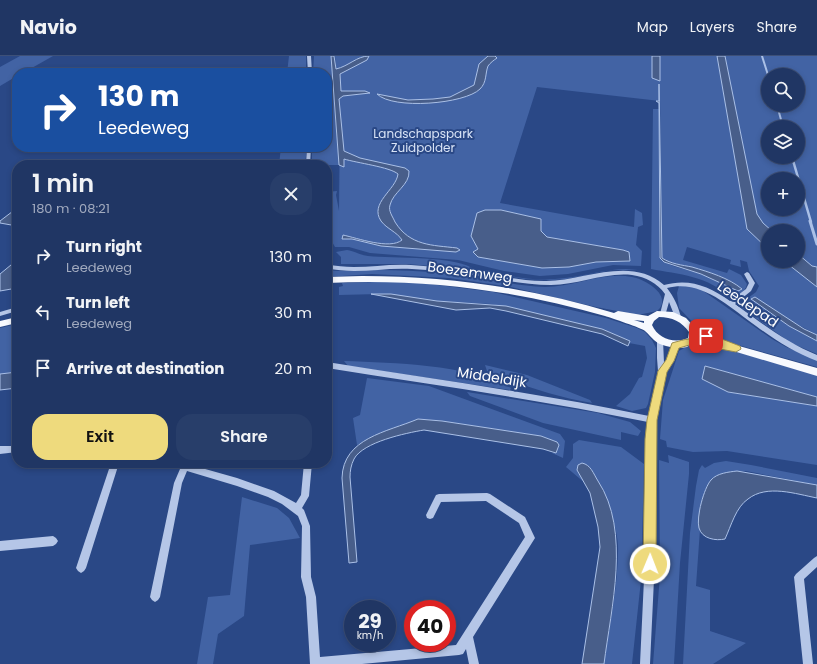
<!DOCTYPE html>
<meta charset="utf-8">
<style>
body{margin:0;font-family:Poppins,sans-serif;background:#283e6a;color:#f1f3f6;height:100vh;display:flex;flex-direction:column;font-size:15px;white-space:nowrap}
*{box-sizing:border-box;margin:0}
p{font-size:13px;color:#a2abbf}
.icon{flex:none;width:22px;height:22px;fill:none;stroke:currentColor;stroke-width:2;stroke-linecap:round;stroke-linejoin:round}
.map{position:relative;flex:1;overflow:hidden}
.side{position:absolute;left:12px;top:104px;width:320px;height:308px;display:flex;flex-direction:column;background:#203664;border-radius:16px;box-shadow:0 2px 6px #0003,0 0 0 1px #3d5078}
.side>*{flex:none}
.guide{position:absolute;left:12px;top:12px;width:320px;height:84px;border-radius:16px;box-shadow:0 2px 6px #0003,0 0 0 1px #3d5078;background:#1a4fa0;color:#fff;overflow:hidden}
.buttons{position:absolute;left:761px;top:12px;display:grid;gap:8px}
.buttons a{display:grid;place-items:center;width:44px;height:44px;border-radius:50%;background:#203664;box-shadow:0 2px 6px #0003,0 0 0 1px #3d5078;font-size:20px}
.speed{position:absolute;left:344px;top:544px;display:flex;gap:8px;font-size:20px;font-weight:700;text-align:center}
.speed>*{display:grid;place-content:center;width:52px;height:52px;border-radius:50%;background:#203664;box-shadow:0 2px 6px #0003,0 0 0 1px #3d5078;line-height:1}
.speed small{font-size:10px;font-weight:400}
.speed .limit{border:6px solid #d22;background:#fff;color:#111}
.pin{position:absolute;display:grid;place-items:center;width:34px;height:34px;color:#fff;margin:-17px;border-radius:8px;box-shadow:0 2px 6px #0006}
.me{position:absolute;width:44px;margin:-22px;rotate:1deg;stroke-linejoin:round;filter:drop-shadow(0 0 3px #0008)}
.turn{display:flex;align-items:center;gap:14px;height:84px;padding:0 20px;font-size:18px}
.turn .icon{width:52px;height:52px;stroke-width:2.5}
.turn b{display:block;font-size:28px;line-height:34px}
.round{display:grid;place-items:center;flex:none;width:42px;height:42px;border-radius:16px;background:#283e6a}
.overview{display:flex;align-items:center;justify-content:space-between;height:68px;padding:0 20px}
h1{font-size:24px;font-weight:600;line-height:30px}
.cta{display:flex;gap:8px;margin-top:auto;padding:8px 20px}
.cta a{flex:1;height:46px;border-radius:16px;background:#eeda7d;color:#111;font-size:16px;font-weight:600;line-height:46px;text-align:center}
.cta a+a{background:#283e6a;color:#f1f3f6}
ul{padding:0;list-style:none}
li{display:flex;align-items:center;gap:12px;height:56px;padding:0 20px}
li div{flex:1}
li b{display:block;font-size:15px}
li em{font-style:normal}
header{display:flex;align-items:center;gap:24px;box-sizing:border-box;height:56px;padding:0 20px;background:#203664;border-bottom:1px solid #3d5078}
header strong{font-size:19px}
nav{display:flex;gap:22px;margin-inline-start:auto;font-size:14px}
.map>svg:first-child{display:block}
</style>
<header>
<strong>Navio</strong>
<nav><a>Map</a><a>Layers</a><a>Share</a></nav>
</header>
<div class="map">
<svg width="817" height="608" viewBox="0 0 817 608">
<rect width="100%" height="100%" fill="#2a4886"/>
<path fill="#4263a4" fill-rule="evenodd" d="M20,0H53L23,17H17V20L0,30V11Z
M289,0H306V17H287Z
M314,0H331L339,109H312V91H327V17H313Z
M335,0H817V279L751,243L789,270L817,285V298L791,287L740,251V248L756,236L759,230L749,215L747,206L740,204L741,211L730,208L731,204L687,191L683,204L727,217L729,213L741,219L747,228C745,237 737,241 729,242C711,220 677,218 651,213L653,53H659V200L664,206L673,210L701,218L733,233H742C729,222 706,214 689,211C680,209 670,208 662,202L660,45L537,31L500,147L634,171L635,153L642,157L643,169L638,171L636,189L642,195L641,210L613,209L568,218L540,220L504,215L458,204L370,197L349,191H335L327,177V136L337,135L336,139L339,155L340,58ZM768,19H798V49H768ZM768,71H798V101H768ZM768,123H798V153H768ZM487,154H501L541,163V175L547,181L623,194L629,196V205L596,206L569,211L542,212L478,201L476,198L479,193L475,186ZM768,175H798V205H768Z
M281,91H307L305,109H279Z
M347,194C354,195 360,199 368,200C392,203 458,199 475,214L408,208H341V201L336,196Z
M626,213L638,214H611L566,223L550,224L524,223L481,215L485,214C511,221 538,226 565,222C586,220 605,213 626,213Z
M327,214C343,216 359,214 376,214C398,214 420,215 443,217C477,220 511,230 545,231C574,231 604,215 632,221C645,223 674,240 657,255L638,259L596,251L511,231L449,222L372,218L327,221Z
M374,226H414L493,236L606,262L637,272L645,276L652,284L656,292L655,316L648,348L646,352L632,355L616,350L630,338L639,322L642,321L647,302L645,290L629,287L630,285L602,273L491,248L437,245L379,238L339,239V231L343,230L342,227Z
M332,227L333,266L327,291V228Z
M687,229L699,232L772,283L786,291L817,303V311L738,289L701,275L679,252L677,237L679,230Z
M17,268V316L0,318V272Z
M691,288C734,293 775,307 817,318V341L705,310L728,336L817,350V409L727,395L693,396L667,391L666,385L660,383L663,344L679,295Z
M344,305C396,307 465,308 511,332L510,334L348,310Z
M485,309L527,319L590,344L592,347C555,341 521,329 487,315Z
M367,322L429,330L560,378L565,385L563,402L552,397H556L559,389L557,386L541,380L442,365L419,363L357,389L353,362L360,359Z
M467,336L598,357L630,366L641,375L638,380L621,376V384L543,367L470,340Z
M579,384L621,391L644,408L641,524L632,608H604C609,572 619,525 618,489C617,467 602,433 591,413L581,420L585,427L566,411L573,402V388Z
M668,399L689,406V418L680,507L674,608H653L660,519L659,404L669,407Z
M726,405L751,409L817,422V429L746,415L722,418L702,445L696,530L710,534V575L746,587L713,608H683L690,477L696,430L699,414L702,409L705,412L714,407Z
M242,441L277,452L289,462L300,482L250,489L244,560L218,578L213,608H197L208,541L230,539Z"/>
<path fill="#485e8a" stroke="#aac0e7" d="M331,0H334L336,13C349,10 357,0 369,0L367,4L340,18L341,35H365L370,37L343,40L339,43L344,95L360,102L405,112L409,115C410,129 393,136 390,149C388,155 393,161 395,166C410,190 432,189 457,192L460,194L456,196L381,190L352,183H342L343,179C357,182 390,194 402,184C397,176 387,173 381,165C369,147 396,134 398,118C390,111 357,107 344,103V111L339,109Z
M488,0H495L497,2C494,4 490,7 488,10C485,18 487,26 480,33C465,48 393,54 377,38L408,44L433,43L450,41L474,29L479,8Z
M652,0H660V25L652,22Z
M717,0H725L757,158L763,167L772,175H768V193L747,173Z
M659,28L662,202C671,208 682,209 692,211C709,216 729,222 742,233L738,235L701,218L664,206L660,202L659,47L656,45H659Z
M17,152L14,157L17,158V170L0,167V165Z
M485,154H501L541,163V175L547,181L623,194L629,196L630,205L596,206L569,211L542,212L478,201L473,196L478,193L471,180L477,157Z
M798,198L812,210L817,211V231L784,205H798Z
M17,204V232L0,235V218Z
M371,238H391L437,245L506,250L602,273L630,285L628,290L602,278L506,255L490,252L456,254Z
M755,241L804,273L817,279V285L789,270L751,243Z
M705,310L817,341V350L728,336L702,323Z
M17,316V332L0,334V318Z
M418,363L442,365L541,380L557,386L559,389L556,397L543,393L424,374C406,377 363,386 354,403C351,409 350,415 350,421L357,506L349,507L342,422C343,382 387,376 418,363Z
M582,407C591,409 593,417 598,425C631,475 611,552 604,608H582L600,491L598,471L590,437L577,414L578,409Z
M737,415L817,429V442C796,438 767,428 748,443C736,451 731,470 725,483C716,485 702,483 699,472C696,461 704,432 711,424C717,417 729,416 737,415Z"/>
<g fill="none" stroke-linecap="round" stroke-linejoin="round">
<path stroke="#aac0e7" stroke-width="2" d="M762,0L768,19
M777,49L783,71"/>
<path stroke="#aac0e7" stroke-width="2.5" d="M792,101L811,166"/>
<path stroke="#aac0e7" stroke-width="3" d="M810,165L817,188"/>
<path fill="#b5c6e7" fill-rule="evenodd" d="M307,0H311L312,17H308Z
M307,91H311L310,109H306Z
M327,208C355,215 383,207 411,209C432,211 452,212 472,215C496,219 519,225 544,225C582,226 630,199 664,229C689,222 709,230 730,245L746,233L749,227L744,218L747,216L749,217L755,227L751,235L735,248C761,267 787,287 817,299V305C795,297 775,284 756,270C729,251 702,223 667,232C674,241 678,250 681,261L678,263L675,261L669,246L665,260H663L660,258L665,238C657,227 646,221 632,219C605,216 578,229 551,229C524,229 498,223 472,219C452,216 432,214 412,213C384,211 355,219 327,212Z
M17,251V255L0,260V256Z
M658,282H662L663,284L664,307L667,304L674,287L676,286L679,289L674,305L665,316L656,364L654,383V523L650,608H640L644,523L646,383L648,366C542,344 434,329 327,312V306C434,323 542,338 649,360L658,315L657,302V284Z
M0,390H17V396L0,398Z
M111,407H119L86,512L84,515L81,517L78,515L76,512Z
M168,407H184L237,422L274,435L296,447L301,439L304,407H312L309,440L302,452L304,454L310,470L311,521L316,541L320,601L456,589L525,481L519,467L486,445L441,446L433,462L430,463L427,462L426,459L436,439L439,438L487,437L490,438L525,461L535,482L473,581L479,608H469L466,593L463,598L459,599L362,608H310L306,541L301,521L302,470L298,460L282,448L268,441L237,430L187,415L182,427L160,541L158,544L155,546L152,544L150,541L174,427L180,413L169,410Z
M53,480L56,482L58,485L56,488L53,490L0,495V485Z
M817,500V511L804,523L813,608H803L794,521L796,518L814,502Z"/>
<path fill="#f7f9fe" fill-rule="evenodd" d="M362,220C448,220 532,232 614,257L618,255L648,260L657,255L673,256L686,262L697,274L739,290L817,312V320L723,292L719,295C713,293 698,287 693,288C691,288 689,290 687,291C680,293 673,292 666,290C654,287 653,282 645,275C642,272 611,262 605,260C515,234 421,222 327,227V221ZM659,261C672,261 682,266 689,276L688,282C675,288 658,283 652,269L654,265ZM634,264L644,265V267Z
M17,261V267L0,271V265Z"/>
</g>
<path fill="#eeda7d" stroke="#9b8e51" d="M706,277L740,290L741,293L736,296L693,288L679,292L674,305L667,316L657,364L656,508L654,513L650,515L645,513L643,508L645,383L647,364L658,315L666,304L672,287C686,283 692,281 706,284L702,280Z"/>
<g text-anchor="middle" stroke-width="4" stroke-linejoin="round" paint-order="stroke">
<g font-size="12" fill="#d8e3f6" stroke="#2a4886">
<text x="423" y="82">Landschapspark<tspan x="423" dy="14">Zuidpolder</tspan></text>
</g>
<g font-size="14" fill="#fff" stroke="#2a4886">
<text transform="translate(470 216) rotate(8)" y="5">Boezemweg</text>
<text transform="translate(748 248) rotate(34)" y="5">Leedepad</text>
<text transform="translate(492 321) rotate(9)" y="5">Middeldijk</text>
</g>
</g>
</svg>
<div class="buttons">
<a><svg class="icon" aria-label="search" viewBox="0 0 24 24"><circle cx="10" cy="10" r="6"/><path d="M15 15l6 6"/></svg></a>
<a><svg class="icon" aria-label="layers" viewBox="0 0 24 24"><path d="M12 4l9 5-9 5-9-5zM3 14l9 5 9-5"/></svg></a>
<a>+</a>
<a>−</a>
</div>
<div class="speed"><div>29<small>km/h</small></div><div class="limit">40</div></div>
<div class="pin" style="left:706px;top:280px;background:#d93025"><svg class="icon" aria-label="arrive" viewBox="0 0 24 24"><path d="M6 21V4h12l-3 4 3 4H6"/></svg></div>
<svg class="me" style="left:650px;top:508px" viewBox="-20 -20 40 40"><circle r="17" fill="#eeda7d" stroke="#fff" stroke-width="3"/><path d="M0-11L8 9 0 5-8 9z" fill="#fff"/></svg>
<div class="guide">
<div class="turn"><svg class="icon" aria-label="right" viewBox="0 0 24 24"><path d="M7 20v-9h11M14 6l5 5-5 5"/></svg><div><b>130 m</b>Leedeweg</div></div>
</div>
<section class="side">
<div class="overview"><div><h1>1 min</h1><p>180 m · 08:21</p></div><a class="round"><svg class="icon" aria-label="close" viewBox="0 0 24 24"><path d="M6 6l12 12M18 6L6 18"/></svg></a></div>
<ul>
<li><svg class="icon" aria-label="right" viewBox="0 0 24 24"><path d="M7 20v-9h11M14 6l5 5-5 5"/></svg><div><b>Turn right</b><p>Leedeweg</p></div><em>130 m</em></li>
<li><svg class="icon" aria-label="left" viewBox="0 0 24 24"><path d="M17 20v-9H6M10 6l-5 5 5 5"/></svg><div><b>Turn left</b><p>Leedeweg</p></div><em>30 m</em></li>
<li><svg class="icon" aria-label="arrive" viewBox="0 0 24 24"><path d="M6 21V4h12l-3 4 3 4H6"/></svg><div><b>Arrive at destination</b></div><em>20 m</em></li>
</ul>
<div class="cta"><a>Exit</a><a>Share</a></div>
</section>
</div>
